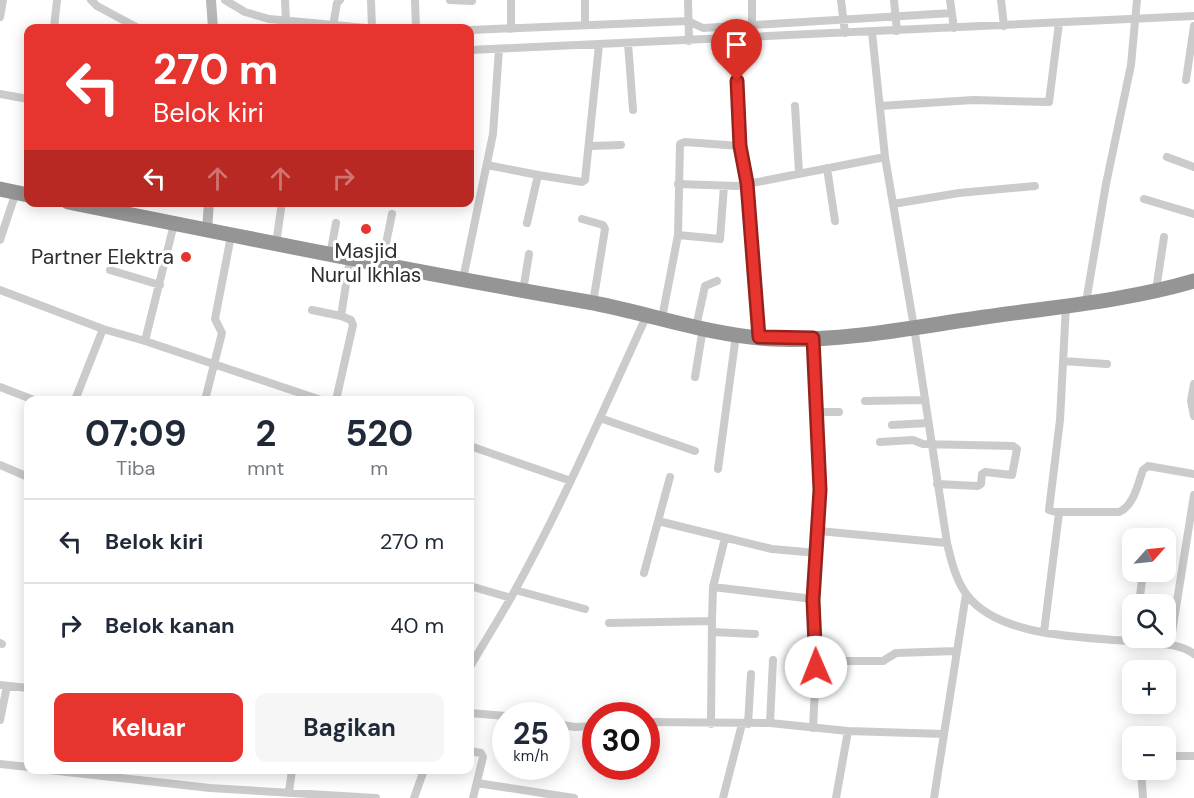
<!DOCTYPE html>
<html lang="id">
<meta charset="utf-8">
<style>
body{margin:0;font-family:"DM Sans",sans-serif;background:#f6f6f7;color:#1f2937;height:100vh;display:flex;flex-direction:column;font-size:22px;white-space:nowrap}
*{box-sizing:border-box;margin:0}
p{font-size:20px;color:#747a83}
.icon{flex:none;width:33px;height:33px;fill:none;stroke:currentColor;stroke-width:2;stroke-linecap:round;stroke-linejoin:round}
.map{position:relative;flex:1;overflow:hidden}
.sheet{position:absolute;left:24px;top:396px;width:450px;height:378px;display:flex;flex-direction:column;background:#fff;border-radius:12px;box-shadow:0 3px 15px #0003}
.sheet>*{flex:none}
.hud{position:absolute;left:24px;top:24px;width:450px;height:183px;border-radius:12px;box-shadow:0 3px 15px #0003;background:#e7342e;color:#fff;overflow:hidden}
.needle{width:39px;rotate:63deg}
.fabs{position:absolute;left:1122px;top:528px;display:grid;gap:12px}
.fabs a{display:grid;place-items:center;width:54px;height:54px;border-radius:12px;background:#fff;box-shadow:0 3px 15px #0003;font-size:30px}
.speed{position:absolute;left:492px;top:702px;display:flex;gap:12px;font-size:30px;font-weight:700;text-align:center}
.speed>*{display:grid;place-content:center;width:78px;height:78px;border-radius:50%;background:#fff;box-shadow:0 3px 15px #0003;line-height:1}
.speed small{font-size:15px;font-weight:400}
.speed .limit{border:9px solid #d22;background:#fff;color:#111}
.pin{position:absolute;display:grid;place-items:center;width:51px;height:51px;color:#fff;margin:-62px -26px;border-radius:50% 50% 50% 0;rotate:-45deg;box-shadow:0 0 6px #0007}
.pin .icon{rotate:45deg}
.me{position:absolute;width:66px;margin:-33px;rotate:359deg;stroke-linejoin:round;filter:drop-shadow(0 0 4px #0008)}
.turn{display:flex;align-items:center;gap:21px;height:126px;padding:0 30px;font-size:27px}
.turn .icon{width:78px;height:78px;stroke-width:2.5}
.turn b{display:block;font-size:42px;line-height:51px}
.lanes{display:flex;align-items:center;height:57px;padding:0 30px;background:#0003;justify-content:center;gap:30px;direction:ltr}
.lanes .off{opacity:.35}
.eta{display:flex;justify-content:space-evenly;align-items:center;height:102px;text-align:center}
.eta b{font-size:36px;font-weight:700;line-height:42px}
.button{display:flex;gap:12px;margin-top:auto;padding:12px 30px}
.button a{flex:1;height:69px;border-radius:12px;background:#e7342e;color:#fff;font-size:24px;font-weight:700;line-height:69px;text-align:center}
.button a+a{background:#f6f6f7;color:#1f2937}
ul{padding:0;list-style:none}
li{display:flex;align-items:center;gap:18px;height:84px;padding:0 30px;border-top:2px solid #e0e1e3}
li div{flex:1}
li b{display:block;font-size:22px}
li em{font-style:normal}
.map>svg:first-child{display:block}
</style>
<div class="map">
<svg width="1194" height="798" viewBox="0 0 1194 798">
<rect width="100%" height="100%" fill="#fff"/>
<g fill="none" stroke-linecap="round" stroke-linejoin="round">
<path stroke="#cbcbcb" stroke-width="8" d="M91,0L97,6L138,28
M225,0L245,12L269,19L366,28
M285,0L286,21
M371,0L372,28
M415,0L416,28
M450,0L472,1
M688,0L689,41
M752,0V24
M841,0L845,33
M894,0L897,31
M950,0L954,28
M1001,0L1004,26
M0,17L3,0
M585,23V0
M735,25L740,146L747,183L759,337
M333,26L337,3L340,0
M54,28L57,0
M511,29V0
M470,30L688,21L703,28L952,13
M872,32L885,157L914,327L947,543C951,560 956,581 967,595C1000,639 1090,637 1141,642C1158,644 1179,643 1194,654
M628,43L633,110
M470,50L1194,16
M1186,80L1194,26
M0,94L28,99
M795,106L799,173
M880,106L973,100L1049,102L1059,23
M590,146L621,145
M1167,157L1194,167
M487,165L538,175
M827,168L835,221
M678,184L737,186L885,157
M1144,199L1194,214
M893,204L959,193L1035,186
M582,219L603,225L605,229L593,303
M527,223L538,175L582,182L585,180L599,45
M678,235L720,239L724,186
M0,240L16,192
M276,244L282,202
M330,255L336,223
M382,263L392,214
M110,270L160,285
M463,279L493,134L499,49
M0,290L103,329L145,341L321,400
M1156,290L1164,237
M523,291L529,254
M1086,302L1106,184L1131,65L1137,0
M312,310L341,316
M662,318L678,235L680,144L685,142L740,146
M696,327L705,286L717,281
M813,338L820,490L813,599L816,667L813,728
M145,341L174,224
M1063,361L1107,364
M695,377L703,328
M1194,384L1191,401L1194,416
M0,387L34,400
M75,400L103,329
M205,400L222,333L215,319L231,236
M336,400L353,325L351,320L341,316L350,259
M865,401L925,400
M816,412H839
M600,418L695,451
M892,425L928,423
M880,442L913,440L923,444L1013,446L1017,449L1012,475L985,472L982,474L981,484L978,486L937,484
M470,446L571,481
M0,465L28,477
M718,469L736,335
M1058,512H1119C1134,506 1138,483 1143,470L1148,466L1194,474
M658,521L772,549L817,553
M819,531L947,543
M644,573L670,477
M470,586L511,598
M713,587L813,599
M515,590L585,609
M1139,604L1143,572
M712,621L713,587L725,538
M609,623L712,621L711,724
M712,632L755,634
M1044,632L1059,513L1049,510L1060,420L1066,305
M0,643L2,644
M1170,645L1194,495
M816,661H883L896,653L956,651
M470,667C484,642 500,618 514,592C564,502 604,408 647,315
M0,685L28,688
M470,713L506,716
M0,720L7,686
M646,722L770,723L848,731L944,734
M770,723L773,660
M556,724L575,727L596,726
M748,724L751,674
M470,751L481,753L483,757L473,798
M1166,756H1194
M0,764L28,767
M49,770L210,788L376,798
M1141,770L1143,798
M477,783L574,798
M289,792L292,770
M414,798L424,770
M723,798L742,724
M836,798L848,731
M934,798L966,594"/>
<path stroke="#b8b8b8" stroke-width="10" d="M211,0L213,28
M207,230L209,202"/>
<path stroke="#959595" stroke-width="15" d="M0,189L28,195
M68,202C241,237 414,272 588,302C649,313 710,336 773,339C843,342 915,327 985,317C1054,307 1126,301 1194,281"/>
</g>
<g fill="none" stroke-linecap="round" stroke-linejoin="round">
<g stroke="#96221e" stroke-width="15">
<path id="route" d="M737,81L740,146L747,183L759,337L813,338L820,490L813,600L816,667"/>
</g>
<use href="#route" stroke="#e7342e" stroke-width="10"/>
</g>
<g fill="#e7342e" stroke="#fff" stroke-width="2">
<circle cx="366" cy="229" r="6"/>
<circle cx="186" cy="257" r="6"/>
</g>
<g text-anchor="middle" stroke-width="6" stroke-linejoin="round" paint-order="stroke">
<g font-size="21" fill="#2e2e2e" stroke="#fff">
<text x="366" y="258">Masjid<tspan x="366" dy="24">Nurul Ikhlas</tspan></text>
<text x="174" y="264" text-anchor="end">Partner Elektra</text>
</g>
</g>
</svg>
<div class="fabs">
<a><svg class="needle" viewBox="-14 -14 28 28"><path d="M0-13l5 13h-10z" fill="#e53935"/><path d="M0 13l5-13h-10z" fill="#747a83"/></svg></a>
<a><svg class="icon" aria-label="search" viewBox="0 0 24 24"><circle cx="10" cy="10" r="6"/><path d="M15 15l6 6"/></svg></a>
<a>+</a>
<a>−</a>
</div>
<div class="speed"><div>25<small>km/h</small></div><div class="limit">30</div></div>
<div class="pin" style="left:737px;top:81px;background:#d93025"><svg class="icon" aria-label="arrive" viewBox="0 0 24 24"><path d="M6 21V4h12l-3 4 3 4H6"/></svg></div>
<svg class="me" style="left:816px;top:667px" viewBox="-20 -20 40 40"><circle r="19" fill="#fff"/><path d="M0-13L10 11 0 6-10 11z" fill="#e7342e"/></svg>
<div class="hud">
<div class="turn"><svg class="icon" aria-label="left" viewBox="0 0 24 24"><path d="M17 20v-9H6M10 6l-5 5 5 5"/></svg><div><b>270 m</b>Belok kiri</div></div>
<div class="lanes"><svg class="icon" aria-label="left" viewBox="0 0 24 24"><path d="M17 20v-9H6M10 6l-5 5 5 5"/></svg><svg class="icon off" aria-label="ahead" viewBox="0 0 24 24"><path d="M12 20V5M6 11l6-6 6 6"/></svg><svg class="icon off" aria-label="ahead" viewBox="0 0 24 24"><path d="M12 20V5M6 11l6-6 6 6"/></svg><svg class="icon off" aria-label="right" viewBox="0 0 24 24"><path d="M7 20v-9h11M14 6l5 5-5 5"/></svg></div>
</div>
<section class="sheet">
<div class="eta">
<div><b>07:09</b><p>Tiba</p></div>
<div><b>2</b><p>mnt</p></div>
<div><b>520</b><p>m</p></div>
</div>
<ul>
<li><svg class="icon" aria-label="left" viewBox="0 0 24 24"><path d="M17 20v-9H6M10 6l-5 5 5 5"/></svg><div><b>Belok kiri</b></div><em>270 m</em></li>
<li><svg class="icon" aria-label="right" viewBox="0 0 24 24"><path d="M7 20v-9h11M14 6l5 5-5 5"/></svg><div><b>Belok kanan</b></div><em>40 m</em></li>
</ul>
<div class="button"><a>Keluar</a><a>Bagikan</a></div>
</section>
</div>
